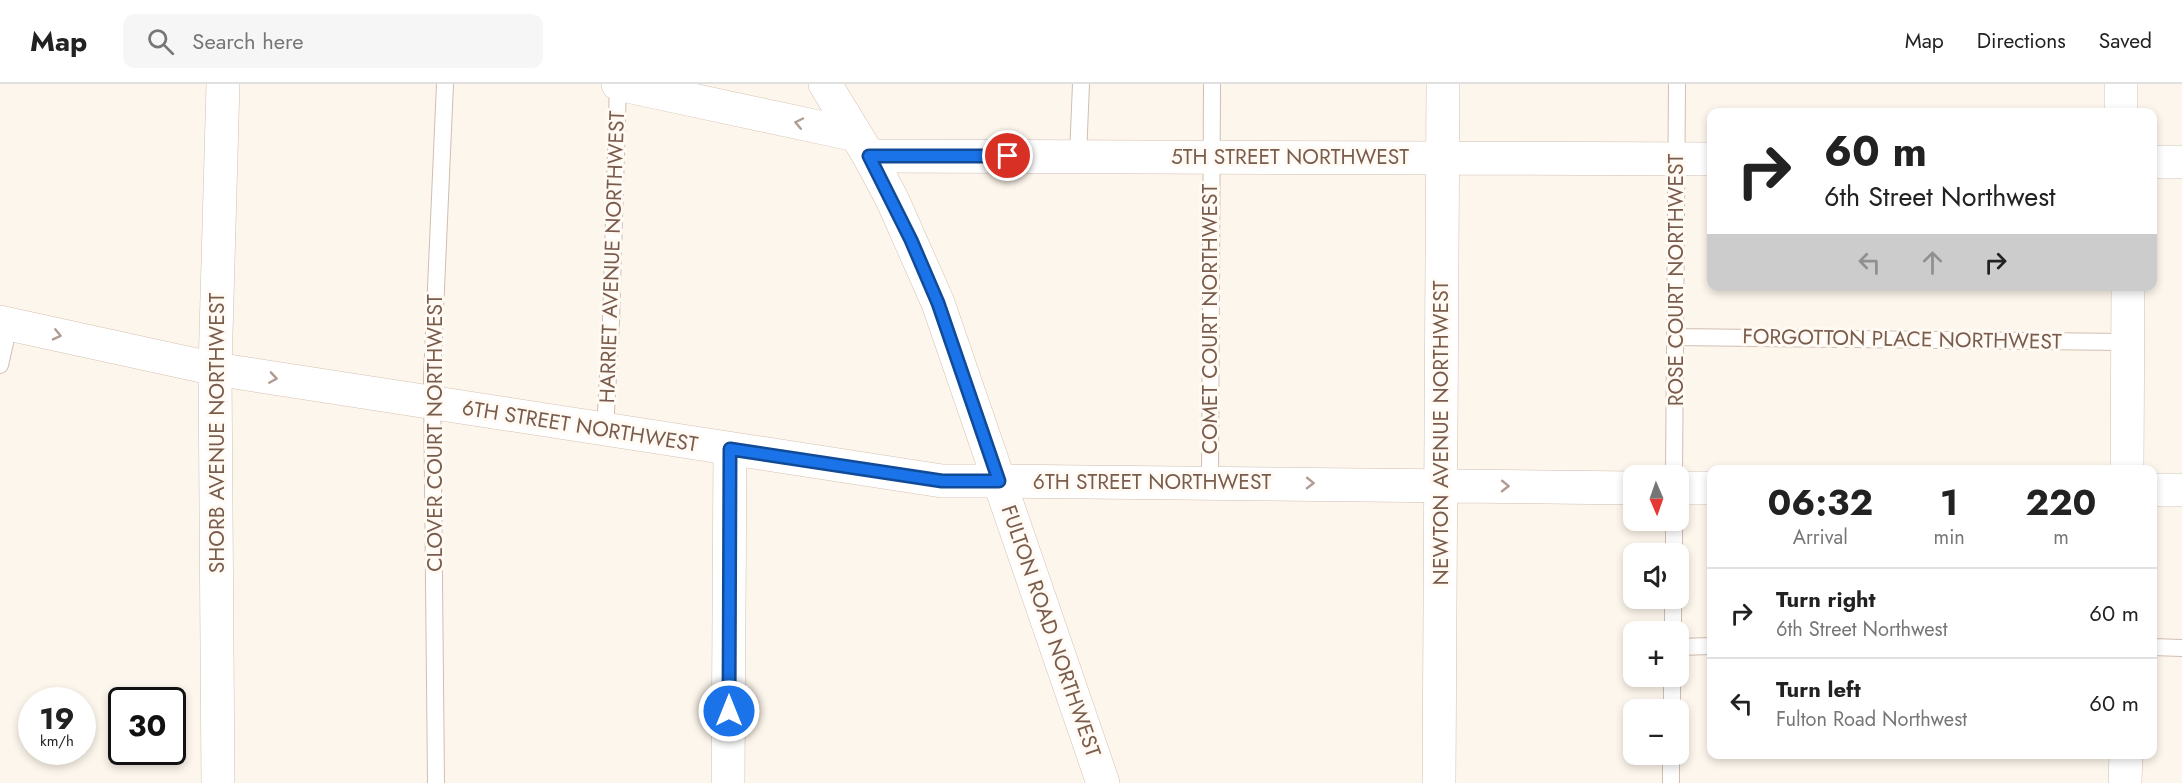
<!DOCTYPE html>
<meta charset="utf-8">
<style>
body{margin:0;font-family:Jost,sans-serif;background:#f6f6f6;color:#222;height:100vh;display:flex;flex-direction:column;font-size:22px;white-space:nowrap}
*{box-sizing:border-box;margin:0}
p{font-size:20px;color:#767676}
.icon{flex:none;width:33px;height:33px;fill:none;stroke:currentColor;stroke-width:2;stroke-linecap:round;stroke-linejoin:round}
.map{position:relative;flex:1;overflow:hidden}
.details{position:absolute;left:1707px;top:381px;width:450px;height:294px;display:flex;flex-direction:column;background:#fff;border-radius:12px;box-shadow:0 3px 9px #0003}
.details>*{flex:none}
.top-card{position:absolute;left:1707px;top:24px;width:450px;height:183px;border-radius:12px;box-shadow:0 3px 9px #0003;background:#fff;color:#222;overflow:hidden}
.needle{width:39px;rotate:178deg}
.controls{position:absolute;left:1623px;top:381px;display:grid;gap:12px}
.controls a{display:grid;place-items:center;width:66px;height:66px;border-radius:12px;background:#fff;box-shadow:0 3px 9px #0003;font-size:30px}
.speed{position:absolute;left:18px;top:603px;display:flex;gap:12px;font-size:30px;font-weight:700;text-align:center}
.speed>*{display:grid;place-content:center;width:78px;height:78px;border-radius:50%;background:#fff;box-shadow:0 3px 9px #0003;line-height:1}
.speed small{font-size:15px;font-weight:400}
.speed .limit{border:3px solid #111;border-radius:9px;background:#fff;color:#111}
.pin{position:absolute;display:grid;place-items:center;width:51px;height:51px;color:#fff;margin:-26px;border:3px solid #fff;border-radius:50%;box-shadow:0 2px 6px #0007}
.me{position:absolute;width:66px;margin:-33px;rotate:0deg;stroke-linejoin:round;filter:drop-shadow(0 0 4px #0008)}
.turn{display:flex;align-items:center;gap:21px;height:126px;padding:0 18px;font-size:27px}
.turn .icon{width:78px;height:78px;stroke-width:2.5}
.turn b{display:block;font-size:42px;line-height:51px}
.lanes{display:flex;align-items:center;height:57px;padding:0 18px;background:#0003;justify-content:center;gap:30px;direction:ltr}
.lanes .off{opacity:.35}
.eta{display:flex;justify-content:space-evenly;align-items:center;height:102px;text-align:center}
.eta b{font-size:36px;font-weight:700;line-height:42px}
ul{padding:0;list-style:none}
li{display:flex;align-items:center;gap:18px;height:90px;padding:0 18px;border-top:2px solid #e0e0e0}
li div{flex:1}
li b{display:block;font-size:22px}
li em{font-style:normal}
header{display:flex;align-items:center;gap:36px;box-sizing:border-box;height:84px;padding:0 30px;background:#fff;border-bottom:2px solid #e0e0e0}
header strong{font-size:28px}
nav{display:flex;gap:33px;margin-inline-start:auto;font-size:21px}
.search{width:420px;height:54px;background:#f6f6f6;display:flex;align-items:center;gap:15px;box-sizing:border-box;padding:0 21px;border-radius:12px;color:#767676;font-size:22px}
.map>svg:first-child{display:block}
</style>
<header>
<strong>Map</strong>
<div class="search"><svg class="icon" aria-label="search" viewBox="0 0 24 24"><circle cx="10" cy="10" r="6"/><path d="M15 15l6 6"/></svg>Search here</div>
<nav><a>Map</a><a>Directions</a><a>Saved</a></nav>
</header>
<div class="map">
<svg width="2182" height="699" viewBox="0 0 2182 699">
<rect width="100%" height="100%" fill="#fdf6ec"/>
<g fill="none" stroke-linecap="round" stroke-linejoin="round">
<g stroke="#d1beb0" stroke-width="18">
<path id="service" d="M1078,72L1081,0
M1676,253L2127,258
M0,281L9,241
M605,346L611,237L618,0
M1674,392L1677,0
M1210,398L1212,0
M1674,470V436
M1673,548V514
M1678,563L1712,562
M2152,563L2182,564
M1672,626V592
M436,699L432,295L445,0
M1671,699V670"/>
</g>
<g stroke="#d1beb0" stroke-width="34">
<path id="minor" d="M2121,28V0
M869,72L1712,75
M2152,78H2182
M2127,386L2128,202
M999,397L1634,404
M1678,404H1712
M2152,406H2182
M728,699L730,365
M1439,699L1443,0
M2125,699L2126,670"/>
</g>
<g stroke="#d1beb0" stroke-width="34">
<path id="tertiary" d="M218,699L215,285L223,0"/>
</g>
<g stroke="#d6c0b0" stroke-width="34">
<path id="secondary" d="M618,0L856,51
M825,0L869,72L892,115L938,219L1103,699
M0,238L215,285L942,397H999"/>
</g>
<use href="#service" stroke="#fff" stroke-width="16"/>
<use href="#minor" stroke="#fff" stroke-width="33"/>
<use href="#tertiary" stroke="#fff" stroke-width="33"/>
<use href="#secondary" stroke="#fff" stroke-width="33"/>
</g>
<defs><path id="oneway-chevron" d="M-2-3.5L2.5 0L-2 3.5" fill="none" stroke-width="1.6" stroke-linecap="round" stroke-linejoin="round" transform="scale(1.5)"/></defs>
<g stroke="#af9d94">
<use href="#oneway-chevron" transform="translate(799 39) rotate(-168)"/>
<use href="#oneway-chevron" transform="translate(57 251) rotate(13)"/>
<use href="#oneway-chevron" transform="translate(273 294) rotate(9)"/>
<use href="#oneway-chevron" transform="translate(1310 399) rotate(1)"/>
<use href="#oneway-chevron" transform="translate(1505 402) rotate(1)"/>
</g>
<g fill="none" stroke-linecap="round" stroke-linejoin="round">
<g stroke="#114b97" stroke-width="15">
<path id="route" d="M729,627L730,365L942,397H999L938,219L911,156L869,72H1008"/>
</g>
<use href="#route" stroke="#1a73e8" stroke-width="10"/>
</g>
<g text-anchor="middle" stroke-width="6" stroke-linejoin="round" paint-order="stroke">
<g font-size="21" fill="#7a5c4d" stroke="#fffaf3">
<text x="1290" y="80">5TH STREET NORTHWEST</text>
<text transform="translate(612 173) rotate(-88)" y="7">HARRIET AVENUE NORTHWEST</text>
<text transform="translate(1676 196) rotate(-90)" y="7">ROSE COURT NORTHWEST</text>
<text transform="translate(1210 235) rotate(-90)" y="7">COMET COURT NORTHWEST</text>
<text transform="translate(1902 255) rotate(1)" y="7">FORGOTTON PLACE NORTHWEST</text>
<text transform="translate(580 342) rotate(9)" y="7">6TH STREET NORTHWEST</text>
<text transform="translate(217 349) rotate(-90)" y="7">SHORB AVENUE NORTHWEST</text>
<text transform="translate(435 349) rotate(-90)" y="7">CLOVER COURT NORTHWEST</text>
<text transform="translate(1441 349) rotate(-90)" y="7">NEWTON AVENUE NORTHWEST</text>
<text x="1152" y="405">6TH STREET NORTHWEST</text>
<text transform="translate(1051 547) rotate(71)" y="7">FULTON ROAD NORTHWEST</text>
</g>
</g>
</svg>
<div class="controls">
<a><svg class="needle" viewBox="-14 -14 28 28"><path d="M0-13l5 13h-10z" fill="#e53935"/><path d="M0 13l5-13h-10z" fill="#767676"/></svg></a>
<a><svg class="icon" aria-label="sound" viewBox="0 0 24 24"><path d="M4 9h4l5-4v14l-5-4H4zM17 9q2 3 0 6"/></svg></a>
<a>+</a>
<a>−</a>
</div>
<div class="speed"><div>19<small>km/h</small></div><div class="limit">30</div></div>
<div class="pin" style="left:1008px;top:72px;background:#d93025"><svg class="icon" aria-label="arrive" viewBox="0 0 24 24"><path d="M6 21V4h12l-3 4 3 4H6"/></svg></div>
<svg class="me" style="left:729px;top:627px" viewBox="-20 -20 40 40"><circle r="17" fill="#1a73e8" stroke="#fff" stroke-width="3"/><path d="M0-11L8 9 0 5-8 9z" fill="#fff"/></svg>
<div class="top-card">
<div class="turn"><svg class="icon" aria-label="right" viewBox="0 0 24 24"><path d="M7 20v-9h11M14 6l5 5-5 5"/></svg><div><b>60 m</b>6th Street Northwest</div></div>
<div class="lanes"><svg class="icon off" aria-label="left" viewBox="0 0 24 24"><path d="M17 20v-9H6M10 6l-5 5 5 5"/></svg><svg class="icon off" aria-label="ahead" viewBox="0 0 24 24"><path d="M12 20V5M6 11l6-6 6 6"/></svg><svg class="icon" aria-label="right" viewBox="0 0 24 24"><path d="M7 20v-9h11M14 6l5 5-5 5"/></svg></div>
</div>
<section class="details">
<div class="eta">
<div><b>06:32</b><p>Arrival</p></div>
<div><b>1</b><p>min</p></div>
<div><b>220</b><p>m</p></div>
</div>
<ul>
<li><svg class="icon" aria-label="right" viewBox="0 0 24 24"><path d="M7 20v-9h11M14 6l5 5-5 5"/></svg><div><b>Turn right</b><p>6th Street Northwest</p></div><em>60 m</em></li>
<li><svg class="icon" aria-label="left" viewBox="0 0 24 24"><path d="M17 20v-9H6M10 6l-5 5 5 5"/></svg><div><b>Turn left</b><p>Fulton Road Northwest</p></div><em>60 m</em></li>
</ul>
</section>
</div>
